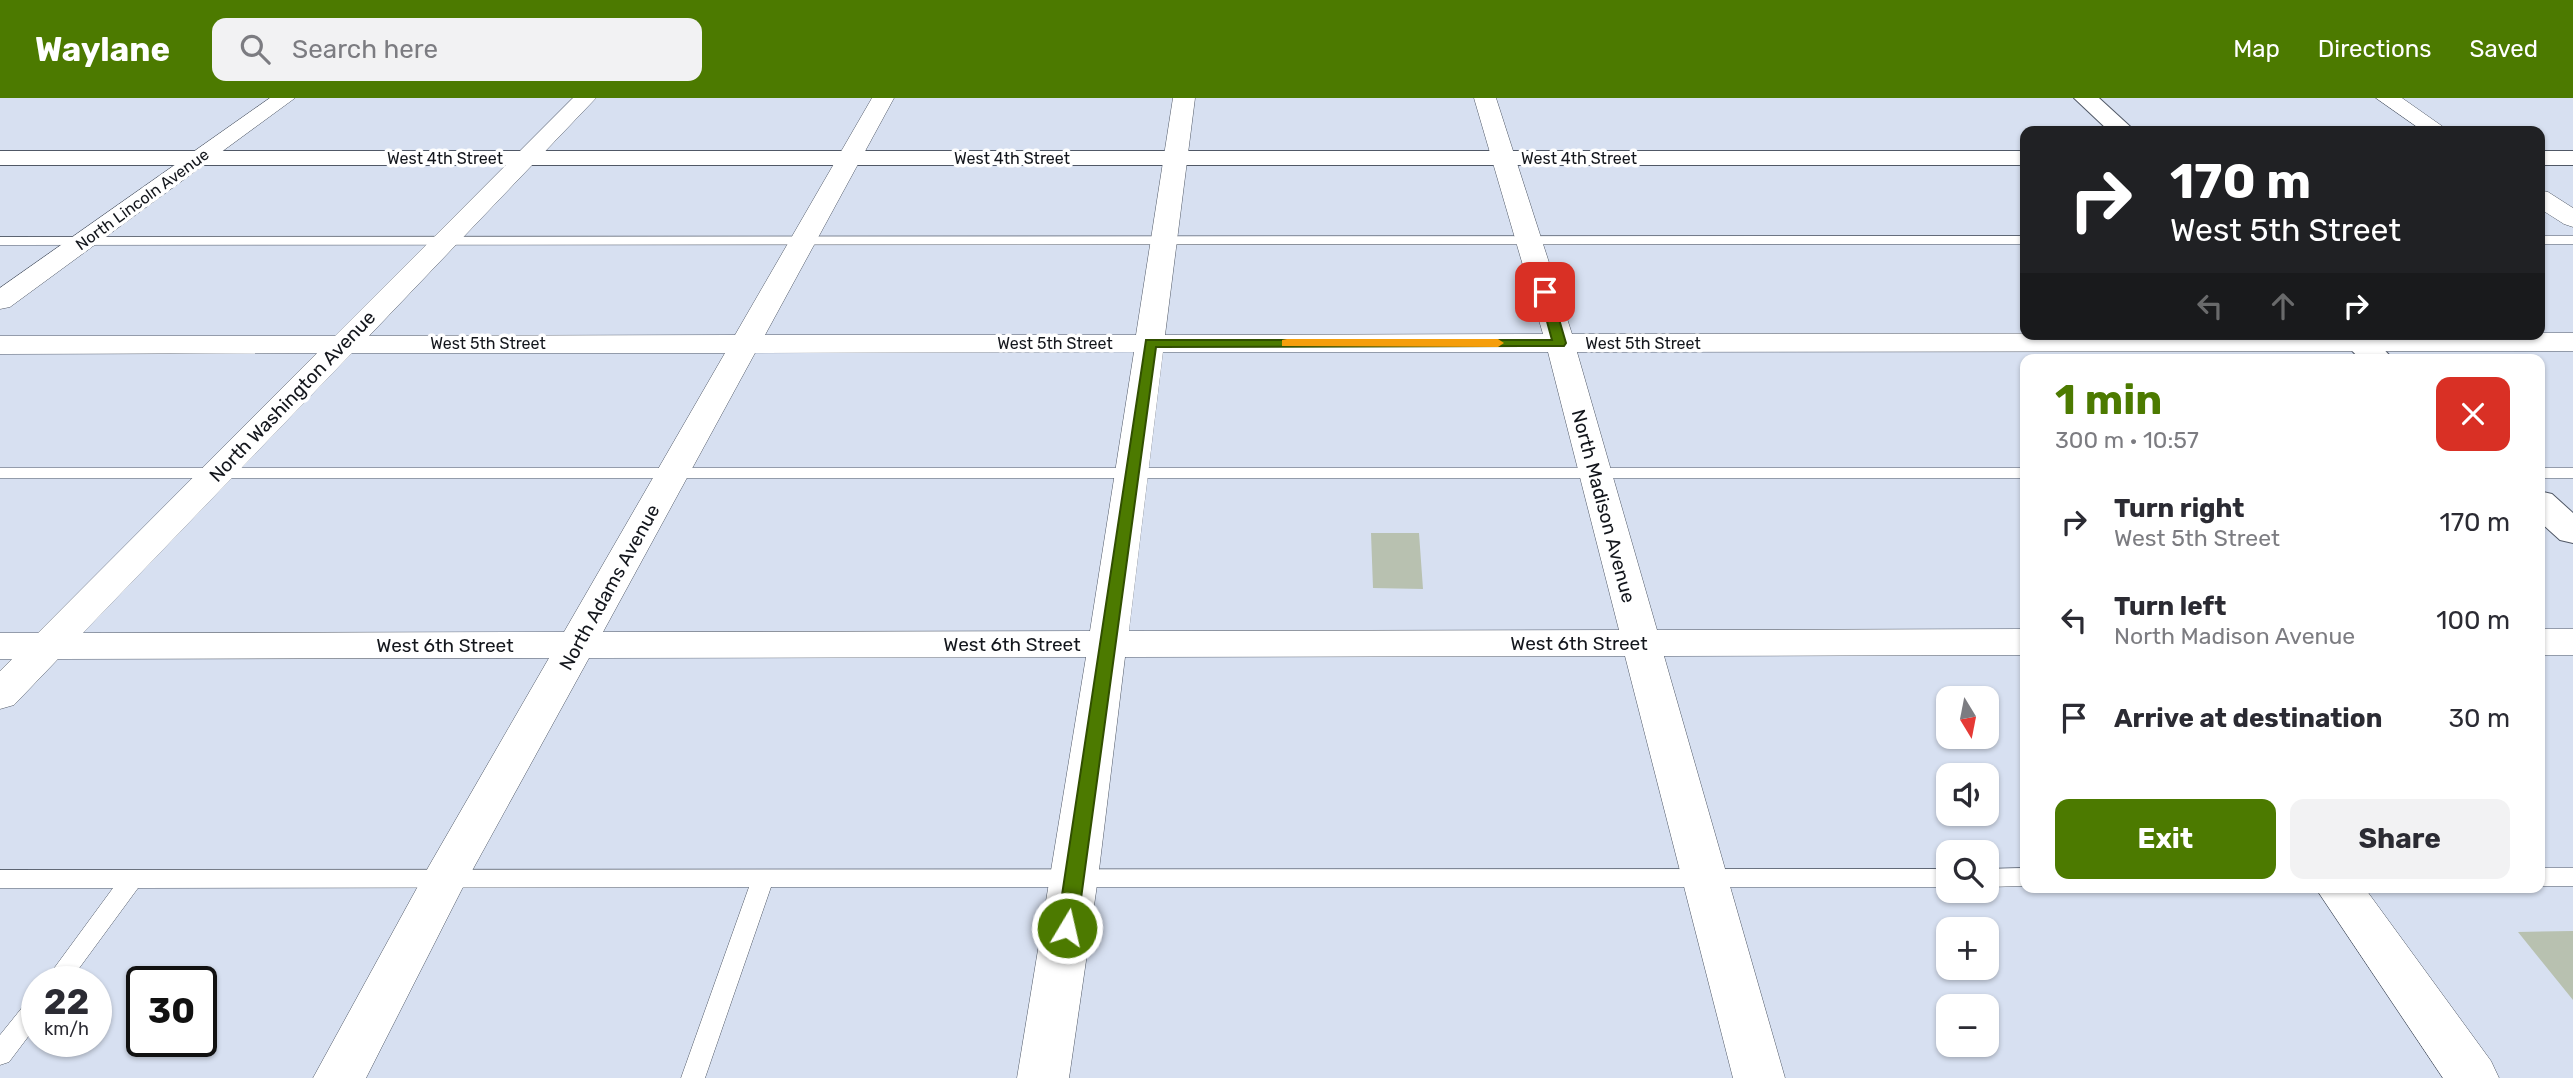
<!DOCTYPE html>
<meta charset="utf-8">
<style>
body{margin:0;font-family:Rubik,sans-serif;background:#f2f2f3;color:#2b2b33;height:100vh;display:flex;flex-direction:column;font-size:26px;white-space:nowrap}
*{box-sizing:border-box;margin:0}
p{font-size:23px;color:#7c7c81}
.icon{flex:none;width:38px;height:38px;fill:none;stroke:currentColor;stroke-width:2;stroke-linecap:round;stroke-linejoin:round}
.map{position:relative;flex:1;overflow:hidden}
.panel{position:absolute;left:2020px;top:256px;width:525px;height:539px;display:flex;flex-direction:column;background:#fff;border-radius:14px;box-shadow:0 2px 5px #0004}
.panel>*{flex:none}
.banner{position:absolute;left:2020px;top:28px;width:525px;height:214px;border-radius:14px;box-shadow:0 2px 5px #0004;background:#202124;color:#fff;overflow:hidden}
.needle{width:46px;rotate:170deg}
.fabs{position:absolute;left:1936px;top:588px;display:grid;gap:14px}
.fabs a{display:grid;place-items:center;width:63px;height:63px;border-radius:14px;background:#fff;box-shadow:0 2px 5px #0004;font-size:35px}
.speed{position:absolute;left:21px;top:868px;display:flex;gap:14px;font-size:35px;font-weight:700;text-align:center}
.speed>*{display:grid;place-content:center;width:91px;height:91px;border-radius:50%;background:#fff;box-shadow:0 2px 5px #0004;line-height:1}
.speed small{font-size:18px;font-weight:400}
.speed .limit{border:4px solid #111;border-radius:10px;background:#fff;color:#111}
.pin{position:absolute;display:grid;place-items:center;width:60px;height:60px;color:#fff;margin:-30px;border-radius:14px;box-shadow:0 4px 10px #0006}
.me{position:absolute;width:77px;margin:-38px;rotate:9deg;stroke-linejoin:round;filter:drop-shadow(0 0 5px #0008)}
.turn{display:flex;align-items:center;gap:24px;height:147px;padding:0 35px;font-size:32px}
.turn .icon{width:91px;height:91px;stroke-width:2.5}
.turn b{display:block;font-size:49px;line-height:60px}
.lanes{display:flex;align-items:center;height:66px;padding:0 35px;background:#0003;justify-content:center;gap:35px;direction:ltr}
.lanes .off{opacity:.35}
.round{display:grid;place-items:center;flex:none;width:74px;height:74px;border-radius:14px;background:#f2f2f3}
.headline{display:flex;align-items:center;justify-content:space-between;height:119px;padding:0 35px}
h1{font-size:42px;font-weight:700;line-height:52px;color:#4c7a00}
.button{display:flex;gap:14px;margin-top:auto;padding:14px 35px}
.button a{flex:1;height:80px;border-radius:14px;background:#4c7a00;color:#fff;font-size:28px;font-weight:700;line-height:80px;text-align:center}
.button a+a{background:#f2f2f3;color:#2b2b33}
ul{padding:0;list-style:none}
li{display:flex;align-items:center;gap:21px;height:98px;padding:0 35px}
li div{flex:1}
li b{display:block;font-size:26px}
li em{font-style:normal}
header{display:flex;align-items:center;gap:42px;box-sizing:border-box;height:98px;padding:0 35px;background:#4c7a00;color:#fff}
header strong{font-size:33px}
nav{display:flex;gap:38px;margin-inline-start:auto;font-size:24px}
.search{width:490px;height:63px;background:#f2f2f3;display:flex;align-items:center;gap:18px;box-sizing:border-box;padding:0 24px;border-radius:14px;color:#7c7c81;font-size:26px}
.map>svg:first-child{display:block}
</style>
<header>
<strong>Waylane</strong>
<div class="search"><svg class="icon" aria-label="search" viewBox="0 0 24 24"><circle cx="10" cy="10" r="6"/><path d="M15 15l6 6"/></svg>Search here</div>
<nav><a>Map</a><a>Directions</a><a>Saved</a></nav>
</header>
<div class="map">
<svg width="2573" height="980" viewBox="0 0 2573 980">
<rect width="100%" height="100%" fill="#d7e0f1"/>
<path fill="#b8c1b0" d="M1371,435H1419L1423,491L1373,490Z
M2573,833V902L2518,834Z"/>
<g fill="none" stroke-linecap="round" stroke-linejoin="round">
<g stroke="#505866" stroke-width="1">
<path id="service" d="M2025,138V146L0,147V139Z
M2539,138H2573V146H2539Z
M0,370H2025V380H0Z
M2539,370H2573V380H2539Z
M2025,770V788L1986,789V771Z
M2539,770H2573V788H2539Z
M1948,771V789H771L705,980H681L749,789L138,790L69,884H44L113,790H0V772Z
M37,898V927L9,964L0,967V937L29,901Z"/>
</g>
<g stroke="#505866" stroke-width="1">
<path id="minor" d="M270,0H295L10,209L0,211V190Z
M573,0H596L369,238L735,237L872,0H894L765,237H1136L1173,0H1195L1165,237L1543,236L1474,0H1496L1572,236L2573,235V253L1577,254L1657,532L2025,531V557L1664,558L1785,980H1733L1625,558L1125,559L1098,780L1069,980H1017L1086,559L589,560L462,791L366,980H313L429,768L549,560L58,561L14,607L0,611V573L12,561H0V535H38L317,255L0,256V238H335ZM1134,254L1090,533L603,534L755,255ZM1163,254H1548L1619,532L1129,533ZM352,255H725L564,534L83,535Z
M2376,0H2402L2449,33H2423Z
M2539,92L2548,94L2573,110V129L2564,126L2539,110Z
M2539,531H2573V557H2539Z
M2315,789H2364L2491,963L2499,980H2443Z"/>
</g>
<g stroke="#505866" stroke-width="2">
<path id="tertiary" d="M2074,0H2099L2135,33H2109Z
M2336,236H2369L2393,261H2360Z
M2539,393L2552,396L2573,415V445L2560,442L2539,423Z"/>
</g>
<g stroke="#505866" stroke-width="2">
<path id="secondary" d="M0,53H2025V67H0Z
M2539,53H2573V67H2539Z"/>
</g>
<use href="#service" fill="#fff" fill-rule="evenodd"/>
<use href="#minor" fill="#fff" fill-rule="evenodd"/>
<use href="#tertiary" fill="#fff" fill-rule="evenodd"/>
<use href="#secondary" fill="#fff" fill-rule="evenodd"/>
</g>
<path fill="#4c7a00" stroke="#314f00" stroke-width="2" d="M1545,190L1551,194L1566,245L1564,248L1156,249L1077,830L1074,836L1067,839L1060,836L1057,830L1146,242H1552L1539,194Z"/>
<path fill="#f59e0b" d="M1287,241H1498L1504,245L1498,249L1282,248V242Z"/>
<g text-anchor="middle" stroke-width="7" stroke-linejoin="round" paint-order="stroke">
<g font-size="16" fill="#13161c" stroke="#fff">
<text x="445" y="66">West 4th Street</text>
<text x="1012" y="66">West 4th Street</text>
<text x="1579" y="66">West 4th Street</text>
<text transform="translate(142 101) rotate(-36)" y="6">North Lincoln Avenue</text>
<text x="488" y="251">West 5th Street</text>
<text x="1055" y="251">West 5th Street</text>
<text x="1643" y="251">West 5th Street</text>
</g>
<g font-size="19" fill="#13161c" stroke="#fff">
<text transform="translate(292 298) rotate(-46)" y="7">North Washington Avenue</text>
<text transform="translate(1604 408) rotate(75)" y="7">North Madison Avenue</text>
<text transform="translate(609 489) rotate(-61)" y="7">North Adams Avenue</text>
<text x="1579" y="552">West 6th Street</text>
<text x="1012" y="553">West 6th Street</text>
<text x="445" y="554">West 6th Street</text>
</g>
</g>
</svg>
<div class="fabs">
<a><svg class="needle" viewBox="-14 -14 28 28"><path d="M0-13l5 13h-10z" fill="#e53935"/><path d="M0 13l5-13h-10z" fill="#7c7c81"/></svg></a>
<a><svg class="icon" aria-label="sound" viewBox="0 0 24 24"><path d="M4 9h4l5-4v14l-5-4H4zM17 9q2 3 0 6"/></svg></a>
<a><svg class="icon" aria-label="search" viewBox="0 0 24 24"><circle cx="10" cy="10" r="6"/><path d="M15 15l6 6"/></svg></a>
<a>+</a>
<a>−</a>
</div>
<div class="speed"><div>22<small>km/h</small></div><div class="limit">30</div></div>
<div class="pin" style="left:1545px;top:194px;background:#d93025"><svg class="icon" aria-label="arrive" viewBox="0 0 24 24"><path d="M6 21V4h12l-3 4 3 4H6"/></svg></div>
<svg class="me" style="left:1067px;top:830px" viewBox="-20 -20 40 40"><circle r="17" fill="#4c7a00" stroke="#fff" stroke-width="3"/><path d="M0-11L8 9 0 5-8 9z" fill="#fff"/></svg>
<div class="banner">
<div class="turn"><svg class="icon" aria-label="right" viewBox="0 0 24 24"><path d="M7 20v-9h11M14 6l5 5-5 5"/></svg><div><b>170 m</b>West 5th Street</div></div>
<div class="lanes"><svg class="icon off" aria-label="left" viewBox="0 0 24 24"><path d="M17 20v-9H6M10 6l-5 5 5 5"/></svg><svg class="icon off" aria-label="ahead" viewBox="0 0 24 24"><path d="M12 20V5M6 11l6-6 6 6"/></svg><svg class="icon" aria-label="right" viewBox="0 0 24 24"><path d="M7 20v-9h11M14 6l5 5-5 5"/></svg></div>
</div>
<section class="panel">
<div class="headline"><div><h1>1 min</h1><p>300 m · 10:57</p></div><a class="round" style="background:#d93025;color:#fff"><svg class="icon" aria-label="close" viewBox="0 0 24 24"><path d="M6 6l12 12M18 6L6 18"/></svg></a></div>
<ul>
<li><svg class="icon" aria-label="right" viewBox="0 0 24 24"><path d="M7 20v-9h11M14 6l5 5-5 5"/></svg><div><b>Turn right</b><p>West 5th Street</p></div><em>170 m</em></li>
<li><svg class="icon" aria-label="left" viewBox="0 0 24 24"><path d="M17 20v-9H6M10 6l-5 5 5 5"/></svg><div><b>Turn left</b><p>North Madison Avenue</p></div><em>100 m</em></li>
<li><svg class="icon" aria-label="arrive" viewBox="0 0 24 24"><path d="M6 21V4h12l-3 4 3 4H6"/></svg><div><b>Arrive at destination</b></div><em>30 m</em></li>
</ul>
<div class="button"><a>Exit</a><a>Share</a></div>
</section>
</div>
